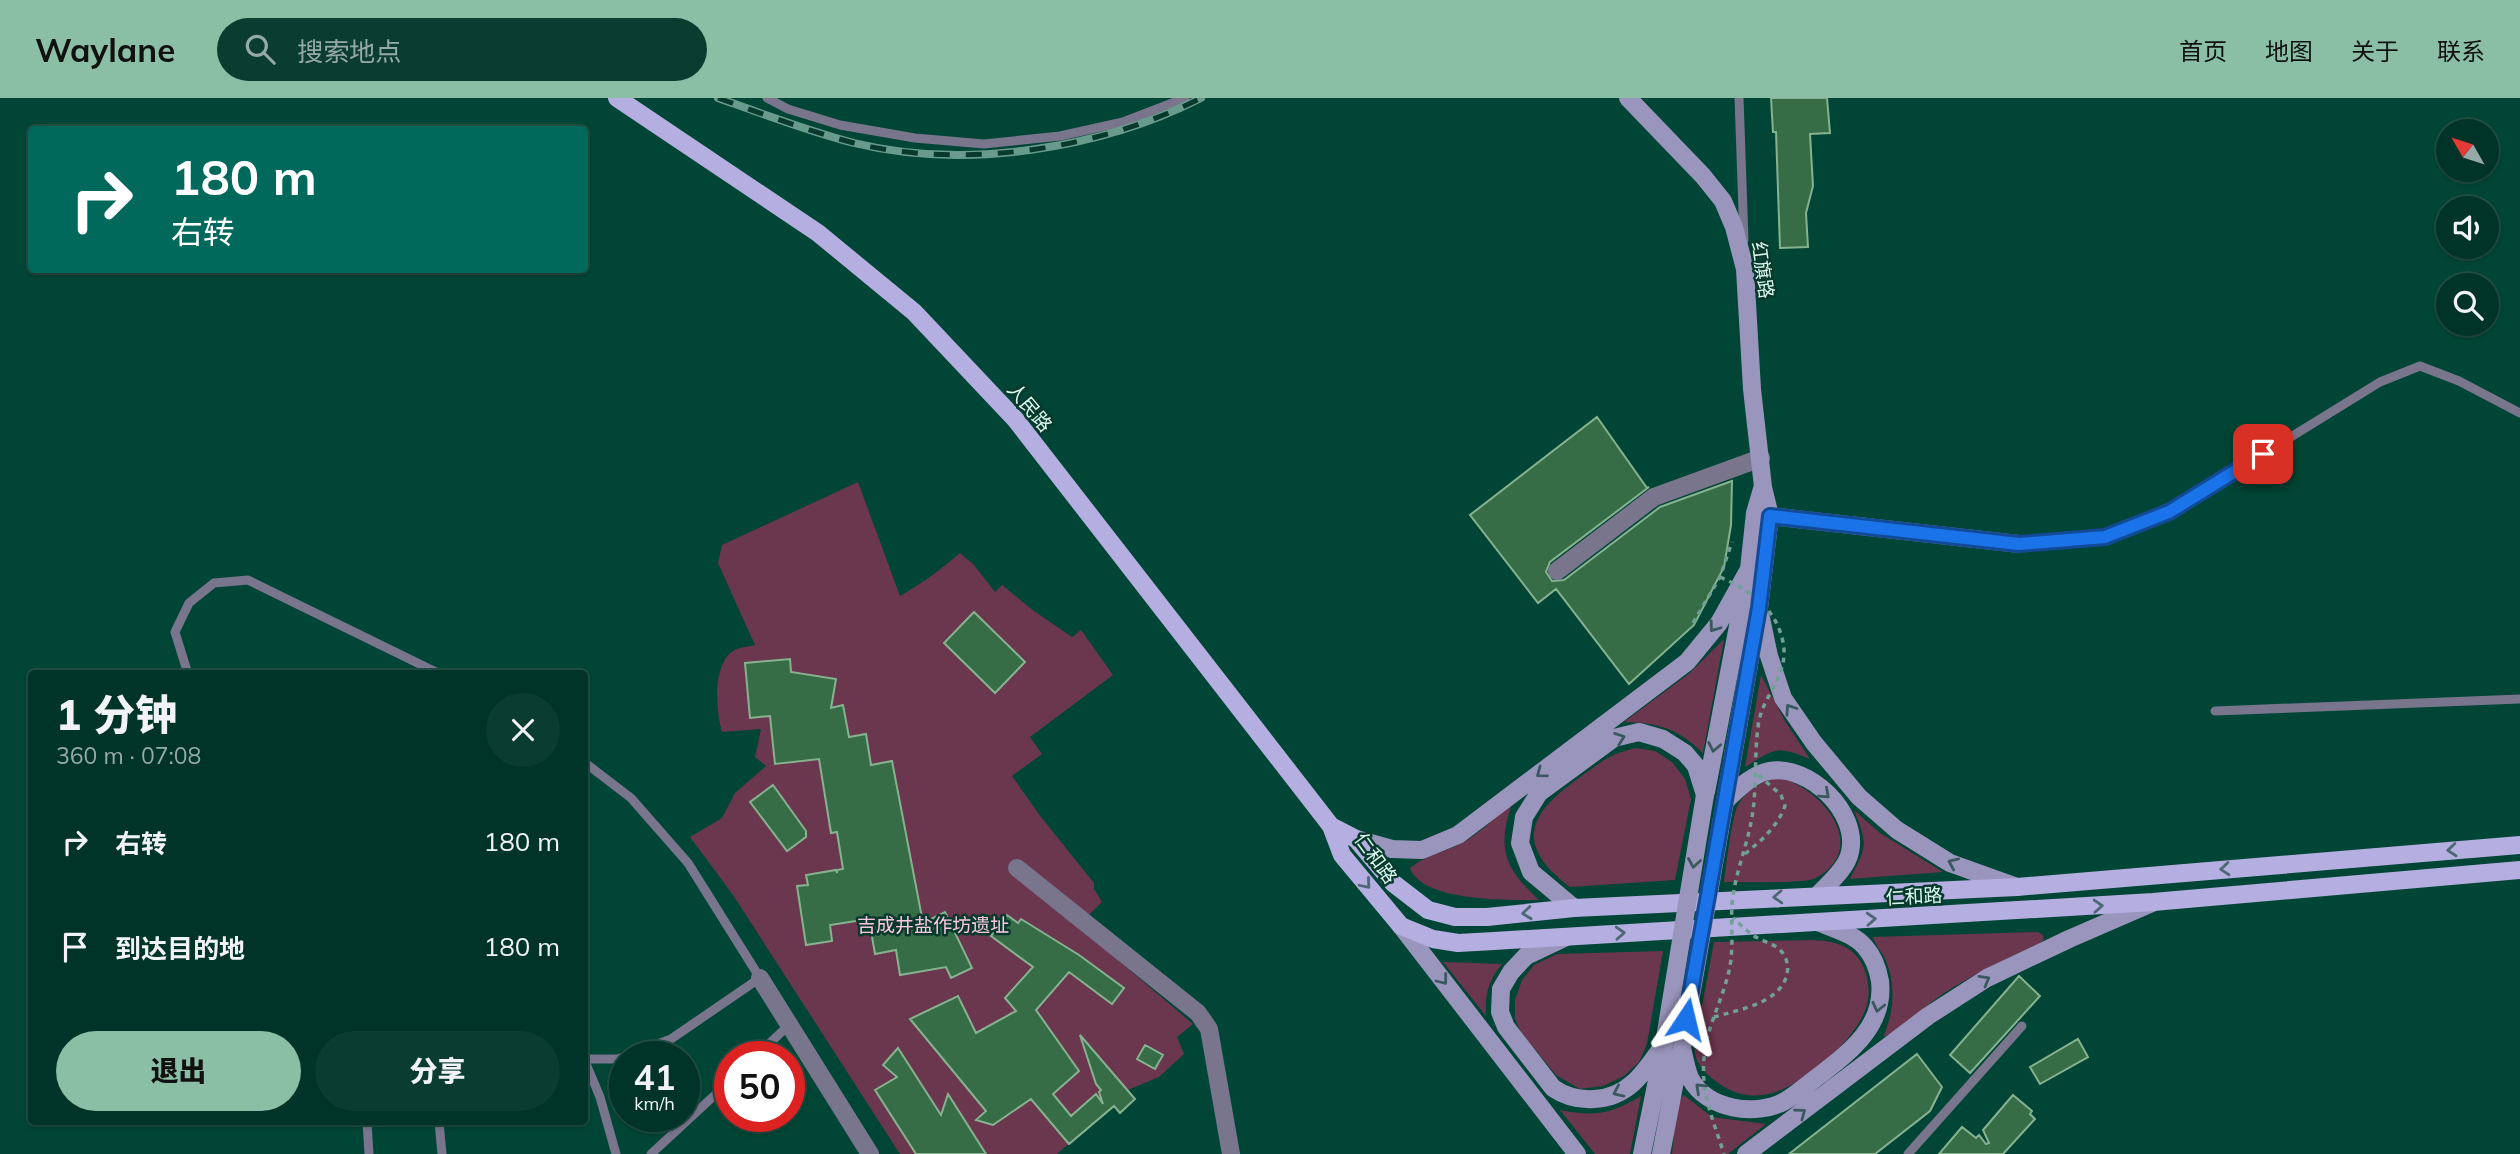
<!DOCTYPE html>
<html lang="zh">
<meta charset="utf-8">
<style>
body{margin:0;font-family:Mulish,"Noto Sans SC",sans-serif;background:#0a3c30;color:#f1f3f6;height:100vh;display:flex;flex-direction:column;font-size:26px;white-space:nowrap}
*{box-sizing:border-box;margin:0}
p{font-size:23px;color:#95aaa8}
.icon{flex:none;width:38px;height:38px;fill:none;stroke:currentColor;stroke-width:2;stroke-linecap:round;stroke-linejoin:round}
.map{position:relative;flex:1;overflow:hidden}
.side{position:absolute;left:28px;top:572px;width:560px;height:455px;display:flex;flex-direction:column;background:#003428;border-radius:7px;box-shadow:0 2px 5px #0004,0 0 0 2px #224f45}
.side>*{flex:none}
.top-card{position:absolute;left:28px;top:28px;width:560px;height:147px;border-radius:7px;box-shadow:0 2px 5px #0004,0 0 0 2px #224f45;background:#00695c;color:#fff;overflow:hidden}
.needle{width:46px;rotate:309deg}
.tools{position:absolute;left:2436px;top:21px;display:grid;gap:14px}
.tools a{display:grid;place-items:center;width:63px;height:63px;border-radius:50%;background:#003428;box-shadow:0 2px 5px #0004,0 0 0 2px #224f45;font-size:35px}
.speed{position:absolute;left:609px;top:943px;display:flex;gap:14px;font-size:35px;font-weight:700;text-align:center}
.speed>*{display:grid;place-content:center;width:91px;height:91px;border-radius:50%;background:#003428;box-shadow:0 2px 5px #0004,0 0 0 2px #224f45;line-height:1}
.speed small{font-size:18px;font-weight:400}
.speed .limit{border:10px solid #d22;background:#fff;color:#111}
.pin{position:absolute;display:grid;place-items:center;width:60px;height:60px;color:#fff;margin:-30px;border-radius:14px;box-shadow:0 4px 10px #0006}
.me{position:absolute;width:77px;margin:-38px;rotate:10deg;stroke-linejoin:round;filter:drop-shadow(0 0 5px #0008)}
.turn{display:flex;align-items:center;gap:24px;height:147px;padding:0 28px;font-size:32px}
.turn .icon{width:91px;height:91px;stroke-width:2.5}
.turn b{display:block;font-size:49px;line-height:60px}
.round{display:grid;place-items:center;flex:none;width:74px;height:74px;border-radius:37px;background:#0a3c30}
.summary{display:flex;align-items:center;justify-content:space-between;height:119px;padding:0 28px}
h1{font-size:42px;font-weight:800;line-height:52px}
.button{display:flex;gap:14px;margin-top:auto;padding:14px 28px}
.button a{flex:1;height:80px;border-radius:42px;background:#8abfa5;color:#111;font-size:28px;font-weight:800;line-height:80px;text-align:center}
.button a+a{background:#0a3c30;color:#f1f3f6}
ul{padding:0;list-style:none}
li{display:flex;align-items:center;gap:21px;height:105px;padding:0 28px}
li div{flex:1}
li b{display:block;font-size:26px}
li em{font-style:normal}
header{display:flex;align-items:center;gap:42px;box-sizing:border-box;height:98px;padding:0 35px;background:#8abfa5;color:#111}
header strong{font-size:33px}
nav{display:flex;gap:38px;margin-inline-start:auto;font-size:24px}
.search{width:490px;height:63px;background:#0a3c30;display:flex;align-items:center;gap:18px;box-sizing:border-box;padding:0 24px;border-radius:38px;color:#95aaa8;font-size:26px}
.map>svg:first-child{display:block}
</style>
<header>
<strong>Waylane</strong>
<div class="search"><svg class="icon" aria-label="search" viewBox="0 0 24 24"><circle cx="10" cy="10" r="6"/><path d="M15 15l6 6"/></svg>搜索地点</div>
<nav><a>首页</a><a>地图</a><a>关于</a><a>联系</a></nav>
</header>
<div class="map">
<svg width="2520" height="1056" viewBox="0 0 2520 1056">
<rect width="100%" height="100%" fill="#004535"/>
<path fill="#6a374f" d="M858,384L900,498C924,484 940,472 960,455L974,467L995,494L1002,487L1034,513L1072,539L1081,532L1113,577L1030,639L1042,656L1012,678L1041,719L1094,785V791L1102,804L1084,822L1100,847L1193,926L1177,939L1184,956L1159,979L1128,992L1135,1001L1120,1015L1113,1008L1057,1056H900L733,797L690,739L722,720L735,695L766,668L755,659L761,631L722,634C716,613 712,567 733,553C738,549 749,549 755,547L718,465L722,447Z
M1724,541L1703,655C1677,630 1659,625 1624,624L1690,575Z
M1761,577L1785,623L1810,661C1776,647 1775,651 1745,669Z
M1636,650L1655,653L1672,664L1685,681L1691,701L1675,782L1570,789C1514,747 1528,716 1579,680C1601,664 1609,656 1636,650Z
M1778,679C1820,689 1872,748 1816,780C1804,786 1741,784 1724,784C1726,768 1732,718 1738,707C1746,692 1763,683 1778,679Z
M1512,705C1497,751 1504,770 1539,802C1509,802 1422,804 1410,770C1427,756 1450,753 1469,741C1484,731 1498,717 1512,705Z
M1854,712L1880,735L1943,774L1850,781C1867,748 1868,747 1854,712Z
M2038,834L2043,837L2044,841L2039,846C2005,861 1972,877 1941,897C1922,910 1903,932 1883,939C1894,915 1896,887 1886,863C1882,854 1875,847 1873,839Z
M1814,842C1825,843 1836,844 1845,849C1866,859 1873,890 1866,910C1854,945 1798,993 1762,997C1745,999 1730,994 1717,984C1707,977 1697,968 1695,955C1693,945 1698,933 1699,923C1704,897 1709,871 1714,844Z
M1663,853L1647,946L1639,964L1624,978L1603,988L1580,991L1556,977L1521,934L1515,921V902L1522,882L1534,867L1557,856Z
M1443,864L1502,866C1488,883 1485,896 1486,918Z
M1684,997L1712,1019L1766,1026L1728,1056H1672C1674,1041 1674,1006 1684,997Z
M1641,998L1630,1056H1595L1560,1012C1595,1019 1611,1016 1641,998Z"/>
<path fill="#376d46" stroke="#86b290" stroke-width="2" d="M1771,0H1827L1830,35L1810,36L1813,88L1806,115L1808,149L1780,150L1776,34H1773Z
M1597,319L1647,390L1649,389L1550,464L1546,474L1552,483L1564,482L1660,409L1732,383L1731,427L1724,469L1694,527L1629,586L1556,491L1538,505L1470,417Z
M974,514L1025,564L995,595L944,545Z
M790,561L791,574L836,581L831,610L843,607L849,639L866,636L871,667L892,663L923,825L945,814L972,870L951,880L946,869L900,877L896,852L875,856L869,821L830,827L832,843L806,847L797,788L808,787L806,777L836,772L837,775V772L843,771L837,734L831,735L819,661L775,666L770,618L750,620L745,565Z
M773,687L806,733V739L787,753L750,704Z
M1007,817L1018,825L1021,821L1079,857L1124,890L1112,906L1069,874L1036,912L1079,973L1053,996L1071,1018L1096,996L1103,1006L1099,994L1101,992L1096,986L1080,937L1135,1001L1120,1015L1114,1008L1069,1046L1031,1001L993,1027L976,1022L986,1013L910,921L958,898L976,935L1016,913L1005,900L1033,869L991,838Z
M2019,878L2040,898L1970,975L1950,957Z
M2078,941L2088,959L2040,986L2030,969Z
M1145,947L1163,957L1155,971L1137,961Z
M898,950L941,1017L948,996L986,1056H916L875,992L897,979L883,967Z
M1917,956L1942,989L1930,1013L1875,1056H1789Z
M2013,997L2032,1013L2030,1016L2035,1021L2003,1056H1939L1962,1029L1976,1040L1979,1037L1986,1046L1989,1045L1983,1032Z"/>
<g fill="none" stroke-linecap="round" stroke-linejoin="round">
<path stroke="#70a194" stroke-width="3.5" stroke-dasharray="5 5" stroke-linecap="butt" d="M1693,525L1720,479L1732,444"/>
<path stroke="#78758d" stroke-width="9" d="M767,0L788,11L840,27L915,40L984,46L1060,38L1123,24L1185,0
M1739,0L1744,142
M2019,446L2105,439L2169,414L2380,284L2420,268L2459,283L2520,315
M188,576L175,534L189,505L214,485L248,482L440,576
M2215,613L2520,601
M584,664L631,700L688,765L760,880L671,941L618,961H584
M755,959L789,927
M584,961L600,999L616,1056
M367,1024L369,1056
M439,1024L442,1056
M651,1056L730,983
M1908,1056L2022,928"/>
<path stroke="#78758d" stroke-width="18" d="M1770,418L2019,446
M1557,473L1654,399L1761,360
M1017,770L1198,915L1209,931L1231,1056
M760,880L870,1056"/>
<path stroke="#9a95bc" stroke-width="18" d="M1628,0L1703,78L1723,103L1734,129L1745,171L1752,291L1763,389L1770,418L1759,510L1725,703
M1761,520L1769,558L1783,600L1814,645L1859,699L1897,732L1950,765L2017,789
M1706,694L1749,471L1755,415L1762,391
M1725,703C1737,692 1752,676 1769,673C1809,666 1859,714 1850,754C1847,770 1829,785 1818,797
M1356,741L1392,751L1422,752L1458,737L1687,564L1719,525L1749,471
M1574,810L1531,774L1520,745L1524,719L1539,695L1614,640L1639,634L1663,641L1685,655L1696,668L1705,697
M1401,828L1577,1056
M1566,839L1526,858L1511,874L1501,891L1500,914L1506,929L1553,990C1566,999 1579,1002 1594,1001C1629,1000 1646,972 1664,946
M1682,949C1684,959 1686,970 1690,980C1707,1012 1756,1019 1785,1003C1797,996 1809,985 1820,977C1851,953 1885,927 1880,883C1878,872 1873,858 1865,849C1854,836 1834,831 1818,824
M1642,1056L1663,953
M1661,1056L1681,952
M1746,1056L1928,918L1987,880L2069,841L2152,805"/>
<path stroke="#b5aee0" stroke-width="18" d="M617,0L818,135L914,214L1015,321L1331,728L1342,757L1401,828L1433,841L1458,845L1494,843L2153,804L2520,772
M1331,728L1356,741L1393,785L1428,812L1455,819H1487L1574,810L2017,789L2520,747"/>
<g stroke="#699b8d" stroke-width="8">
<path id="rail" d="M718,0C763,16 808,33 854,45C964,72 1101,51 1201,0"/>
</g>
<use href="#rail" stroke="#07392c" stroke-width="5" stroke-dasharray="16" stroke-linecap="butt"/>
<path stroke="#70a194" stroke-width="3.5" stroke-dasharray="5 5" stroke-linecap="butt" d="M1720,479C1750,492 1776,510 1783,544C1790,578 1761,598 1758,629C1754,659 1757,690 1752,719C1747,749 1734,778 1732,807C1731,825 1733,843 1731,861C1728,887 1715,912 1708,937C1696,986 1710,1012 1724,1056
M1745,756C1762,742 1777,729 1785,708L1781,697L1755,674
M1714,919C1738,912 1781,905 1787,876C1789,867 1786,857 1779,851C1772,845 1762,843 1754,838C1747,833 1740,826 1733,820"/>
<path stroke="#9a95bc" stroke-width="18" d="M1664,946L1705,697
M1682,949L1725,703"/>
</g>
<defs><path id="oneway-chevron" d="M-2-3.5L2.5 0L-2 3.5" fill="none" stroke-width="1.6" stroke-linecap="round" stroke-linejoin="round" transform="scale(1.75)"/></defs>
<g stroke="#3a595e">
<use href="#oneway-chevron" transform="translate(1714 529) rotate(126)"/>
<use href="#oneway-chevron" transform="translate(1790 611) rotate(-124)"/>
<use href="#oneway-chevron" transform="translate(1620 640) rotate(-20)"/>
<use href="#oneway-chevron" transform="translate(1714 649) rotate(101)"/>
<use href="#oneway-chevron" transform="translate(1541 675) rotate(143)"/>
<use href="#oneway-chevron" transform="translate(1825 696) rotate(42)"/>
<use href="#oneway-chevron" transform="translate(1694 765) rotate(99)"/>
<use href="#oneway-chevron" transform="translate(1953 765) rotate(-156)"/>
<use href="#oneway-chevron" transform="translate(1443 882) rotate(52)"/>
<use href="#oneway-chevron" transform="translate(1985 882) rotate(-30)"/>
<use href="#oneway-chevron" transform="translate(1878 909) rotate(103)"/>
<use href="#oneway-chevron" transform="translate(1700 990) rotate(-137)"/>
<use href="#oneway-chevron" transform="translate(1618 994) rotate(155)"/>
<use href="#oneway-chevron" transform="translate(1801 1015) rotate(-37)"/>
</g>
<g stroke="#4d6874">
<use href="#oneway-chevron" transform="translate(2452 752) rotate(175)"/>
<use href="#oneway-chevron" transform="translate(2225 771) rotate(175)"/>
<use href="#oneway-chevron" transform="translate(1366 786) rotate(50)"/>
<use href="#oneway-chevron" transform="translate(1778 799) rotate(177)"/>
<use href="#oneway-chevron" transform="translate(2098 808) rotate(-3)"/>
<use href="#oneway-chevron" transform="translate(1527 815) rotate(174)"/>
<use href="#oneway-chevron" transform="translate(1871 821) rotate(-3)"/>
<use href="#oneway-chevron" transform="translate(1620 835) rotate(-3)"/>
</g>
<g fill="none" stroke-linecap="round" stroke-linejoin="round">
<g stroke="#114b97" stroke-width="18">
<path id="route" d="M1686,921L1759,510L1770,418L2019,446L2105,439L2169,414L2263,356"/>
</g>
<use href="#route" stroke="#1a73e8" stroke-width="12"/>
</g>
<g text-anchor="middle" stroke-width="5" stroke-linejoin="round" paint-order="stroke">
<g font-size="19" fill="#dbf9ee" stroke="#07392c">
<text transform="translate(1763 172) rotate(82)" y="7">红旗路</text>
<text transform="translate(1030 309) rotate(50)" y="7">人民路</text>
<text transform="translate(1376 760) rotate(54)" y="7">仁和路</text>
<text transform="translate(1914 798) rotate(-3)" y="7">仁和路</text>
</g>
<g font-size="19" fill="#fdc7de" stroke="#07392c">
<text x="933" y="834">吉成井盐作坊遗址</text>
</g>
</g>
</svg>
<div class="tools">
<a><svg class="needle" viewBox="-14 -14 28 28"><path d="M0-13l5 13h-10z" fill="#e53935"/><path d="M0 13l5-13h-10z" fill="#95aaa8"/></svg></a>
<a><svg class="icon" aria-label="sound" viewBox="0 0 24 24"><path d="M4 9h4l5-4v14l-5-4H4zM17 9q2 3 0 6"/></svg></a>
<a><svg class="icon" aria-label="search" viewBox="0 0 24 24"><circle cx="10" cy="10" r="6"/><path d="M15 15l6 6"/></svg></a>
</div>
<div class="speed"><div>41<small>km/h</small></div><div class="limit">50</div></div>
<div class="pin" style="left:2263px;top:356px;background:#d93025"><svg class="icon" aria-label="arrive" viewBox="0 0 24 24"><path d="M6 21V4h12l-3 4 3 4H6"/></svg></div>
<svg class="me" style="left:1686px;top:921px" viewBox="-20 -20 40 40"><path d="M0-17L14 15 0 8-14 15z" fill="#1a73e8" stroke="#fff" stroke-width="4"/></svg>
<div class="top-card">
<div class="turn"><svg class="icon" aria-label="right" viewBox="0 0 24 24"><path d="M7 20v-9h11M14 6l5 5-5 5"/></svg><div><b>180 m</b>右转</div></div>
</div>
<section class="side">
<div class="summary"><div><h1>1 分钟</h1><p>360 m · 07:08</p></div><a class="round"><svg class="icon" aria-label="close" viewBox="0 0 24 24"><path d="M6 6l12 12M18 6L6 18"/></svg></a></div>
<ul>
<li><svg class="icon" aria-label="right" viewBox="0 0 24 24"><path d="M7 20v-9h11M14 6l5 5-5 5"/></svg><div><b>右转</b></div><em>180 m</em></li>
<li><svg class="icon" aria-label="arrive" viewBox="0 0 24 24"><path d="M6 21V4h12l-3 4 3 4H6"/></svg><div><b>到达目的地</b></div><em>180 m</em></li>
</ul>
<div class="button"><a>退出</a><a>分享</a></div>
</section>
</div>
